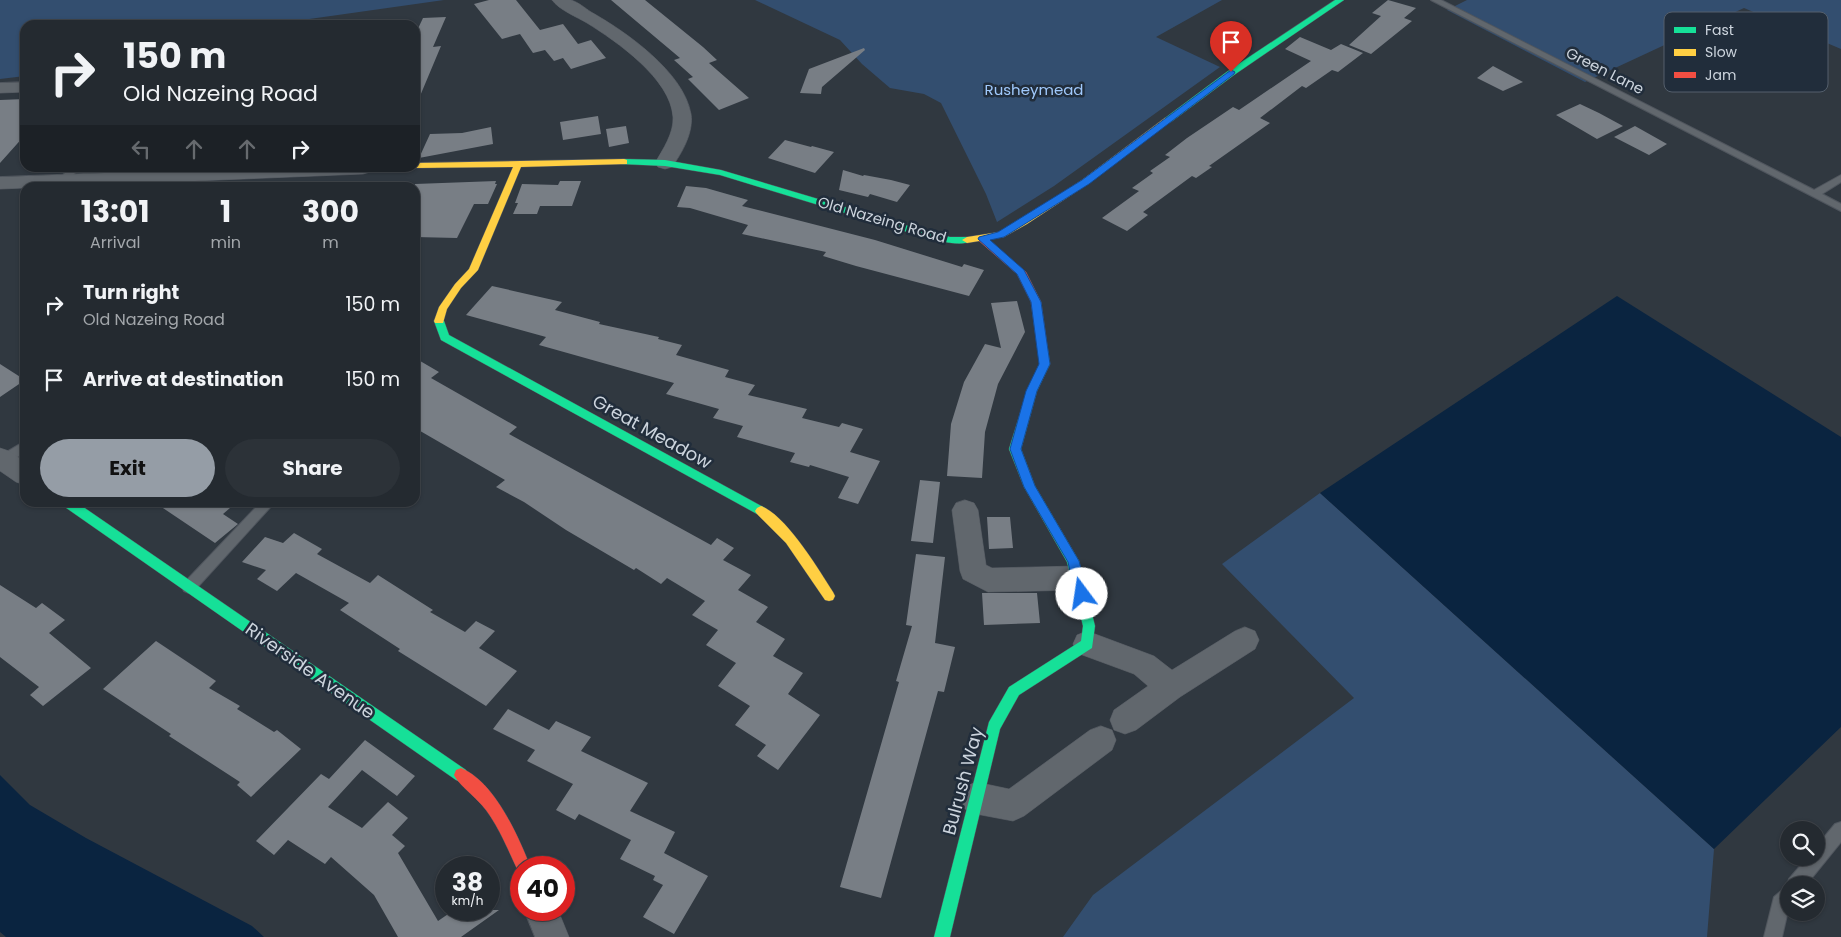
<!DOCTYPE html>
<style>
body{margin:0;font-family:Poppins,sans-serif;background:#2c3238;color:#f1f3f6;height:100vh;display:flex;flex-direction:column;font-size:19px;white-space:nowrap}
*{box-sizing:border-box;margin:0}
p{font-size:16px;color:#a3a7ab}
.icon{flex:none;width:28px;height:28px;fill:none;stroke:currentColor;stroke-width:2;stroke-linecap:round;stroke-linejoin:round}
.map{position:relative;flex:1;overflow:hidden}
.details{position:absolute;left:20px;top:182px;width:400px;height:325px;display:flex;flex-direction:column;background:#242a30;border-radius:15px;box-shadow:0 1px 4px #0004,0 0 0 1px #41464c}
.details>*{flex:none}
.top-card{position:absolute;left:20px;top:20px;width:400px;height:152px;border-radius:15px;box-shadow:0 1px 4px #0004,0 0 0 1px #41464c;background:#242a30;color:#f1f3f6;overflow:hidden}
.tools{position:absolute;left:1780px;top:821px;display:grid;gap:10px}
.tools a{display:grid;place-items:center;width:45px;height:45px;border-radius:50%;background:#242a30;box-shadow:0 1px 4px #0004,0 0 0 1px #41464c;font-size:25px}
.speed{position:absolute;left:435px;top:856px;display:flex;gap:10px;font-size:25px;font-weight:700;text-align:center}
.speed>*{display:grid;place-content:center;width:65px;height:65px;border-radius:50%;background:#242a30;box-shadow:0 1px 4px #0004,0 0 0 1px #41464c;line-height:1}
.speed small{font-size:12px;font-weight:400}
.speed .limit{border:8px solid #d22;background:#fff;color:#111}
.pin{position:absolute;display:grid;place-items:center;width:42px;height:42px;color:#fff;margin:-51px -21px;border-radius:50% 50% 50% 0;rotate:-45deg;box-shadow:0 0 5px #0007}
.pin .icon{rotate:45deg}
.me{position:absolute;width:55px;margin:-28px;rotate:346deg;stroke-linejoin:round;filter:drop-shadow(0 0 4px #0008)}
.turn{display:flex;align-items:center;gap:18px;height:105px;padding:0 20px;font-size:22px}
.turn .icon{width:65px;height:65px;stroke-width:2.5}
.turn b{display:block;font-size:35px;line-height:42px}
.lanes{display:flex;align-items:center;height:48px;padding:0 20px;background:#0003;justify-content:center;gap:25px;direction:ltr}
.lanes .off{opacity:.35}
.eta{display:flex;justify-content:space-evenly;align-items:center;height:85px;text-align:center}
.eta b{font-size:30px;font-weight:700;line-height:35px}
.cta{display:flex;gap:10px;margin-top:auto;padding:10px 20px}
.cta a{flex:1;height:58px;border-radius:30px;background:#959da6;color:#111;font-size:20px;font-weight:700;line-height:58px;text-align:center}
.cta a+a{background:#2c3238;color:#f1f3f6}
ul{padding:0;list-style:none}
li{display:flex;align-items:center;gap:15px;height:75px;padding:0 20px}
li div{flex:1}
li b{display:block;font-size:19px}
li em{font-style:normal}
.map>svg:first-child{display:block}
</style>
<div class="map">
<svg width="1841" height="937" viewBox="0 0 1841 937">
<rect width="100%" height="100%" fill="#303840"/>
<path fill="#334e6f" d="M0,0H444L267,25H25V76L0,79Z
M755,0H1222L1156,37L1220,67L1054,186L997,222L986,194L941,103L924,94L890,88L862,64L840,40Z
M1467,0H1841V49L1744,8L1585,82L1447,10Z
M1320,493L1714,849L1707,937H1063L1093,895L1354,698L1222,564Z"/>
<path fill="#0a2440" d="M1617,296L1841,437V727L1714,849L1320,493Z
M0,775L30,805L86,838L252,926L264,937H6L0,932Z"/>
<path fill="#787e85" d="M489,0H516L540,30L563,24L578,44L591,40L606,58L571,69L563,58L554,61L545,50L533,53L520,34L502,39L474,4Z
M611,0H645L703,47L717,60L709,63L749,98L719,110L688,79L693,77L674,60L680,58Z
M1388,0L1416,8L1404,18L1412,21L1371,54L1349,45L1381,16L1372,13Z
M446,17L433,47L441,46L415,108V35L423,18Z
M1300,37L1331,50L1341,44L1363,53L1338,72L1332,70L1306,88L1302,86L1260,118L1270,123L1209,166L1212,167L1196,178L1192,176L1143,212L1148,215L1127,231L1102,218L1139,191L1132,188L1153,173L1150,171L1170,157L1165,155L1187,138L1233,107L1239,110L1311,61L1285,49Z
M864,48L865,50L822,87L821,94L800,93L809,69Z
M1493,66L1523,82L1503,91L1477,78Z
M25,99V135L0,163V100Z
M1580,104L1599,113L1623,126L1597,139L1556,115Z
M598,116L601,134L563,140L560,122Z
M626,126L629,143L609,147L606,129Z
M1635,126L1667,144L1649,155L1614,137Z
M491,127L493,144L419,158L430,134L462,133Z
M785,140L811,147L812,146L834,152L815,173L768,158Z
M843,170L863,176L864,175L891,180L910,185L897,202L870,194L868,197L839,190Z
M496,181L495,184H497L488,204H474L457,238L415,237V184Z
M560,181H581L572,206H540L537,214H513L518,203H515L522,184L558,185Z
M686,186L706,188L748,200L742,206L875,240L962,267L964,264L984,270L969,296L856,266L823,256L826,252L742,234L748,225L690,208L677,207Z
M492,286L562,302L555,310L600,322L599,324L659,337L658,339L682,345L676,355L729,370L725,377L755,385L748,395L807,409L802,418L839,427L842,423L863,429L850,452L880,461L858,504L838,498L849,477L810,465L809,467L790,462L795,453L737,437L743,426L713,418L719,409L666,394L674,383L539,345L546,337L466,315Z
M1017,301L1025,332L998,384L985,432L982,478L947,476L951,424L964,382L985,344L1001,348L991,303Z
M415,358L439,372L431,378L517,427L509,434L711,545L717,538L734,548L723,560L751,575L738,590L768,607L756,622L785,639L773,656L803,673L788,694L820,715L778,770L757,756L766,745L735,725L750,706L718,686L736,663L706,645L718,630L692,615L705,601L667,578L661,584L636,568L634,570L566,530L524,502L496,487L505,480L415,428Z
M0,364L25,380L0,397Z
M920,480L940,482L933,543L911,541Z
M154,502H237L223,514L238,524L215,543Z
M987,517H1010L1013,548L989,549Z
M294,533L322,549L317,554L370,583L378,575L433,610L430,612L465,632L476,621L495,631L479,648L517,671L486,706L398,651L400,649L340,610L349,603L296,573L277,591L257,579L266,570L242,562L265,537L283,543Z
M916,554L945,557L935,643L955,647L944,692L938,691L881,898L840,887L899,682L896,681L912,626L906,625Z
M0,585L36,608L42,603L65,620L49,633L91,668L43,706L30,695L39,687L0,657Z
M982,593H1037L1040,623L984,625Z
M156,641L216,681L209,688L240,706L237,709L274,732L277,730L301,749L251,797L237,785L240,782L169,736L171,734L103,689Z
M508,709L549,730L556,721L591,737L581,751L648,783L630,811L675,832L664,853L708,876L674,934L643,917L663,885L653,880L655,876L620,859L631,840L579,814L575,820L556,810L573,784L527,761L535,750L493,729Z
M365,740L415,776L397,796L362,770L328,807L362,828L388,802L408,818L392,835L405,846L398,853L438,921L454,910H499L461,937H398L374,895L331,857L325,864L288,840L274,855L256,841L321,774L329,779Z"/>
<g fill="none" stroke-linecap="round" stroke-linejoin="round">
<g stroke="#50565e" stroke-width="2">
<path id="lane" d="M1431,0H1441L1814,190L1841,175V182L1822,194L1841,204V211Z
M70,168H80L66,182H60V178Z
M25,441V452L8,463L0,464V456Z
M261,502H275L194,591L189,593L184,591L182,587L184,583Z
M1841,822V842L1806,885H1789V906L1782,937H1764L1774,897L1787,886L1789,879L1807,858H1816V847L1835,824Z"/>
</g>
<g stroke="#50565e" stroke-width="1">
<path id="street" d="M552,0C558,0 566,0 571,0C578,2 585,8 591,12C625,31 684,72 691,114C694,132 682,153 672,167L665,169L658,167L655,163C663,149 674,133 673,117C671,79 616,41 587,23C577,17 559,10 552,0Z
M25,82V92L0,93V83Z
M234,168H373L370,172L363,174L0,189V177Z
M0,448L9,451L25,462V485L16,482L0,471Z
M965,500L974,503L978,510L986,565L992,568L1078,566L1088,570L1092,578L1088,586L1078,590L988,592L963,579L960,571L952,510L956,503Z
M1245,627L1255,631L1259,640L1255,649L1180,697L1136,730L1125,734L1114,730L1110,720L1114,710L1148,686L1134,674L1077,653L1073,644L1077,635L1087,631L1154,656L1172,670L1235,631Z
M1101,726L1112,730L1116,740L1112,750L1024,816L1013,821L976,814L965,809L960,798L965,787L976,782L1009,789L1090,730Z
M524,910H558L569,937H535Z"/>
</g>
<g stroke="#50565e" stroke-width="1">
<path id="fast" d="M1335,0H1344L1234,75L1171,122H1165V118L1228,71Z
M624,159L665,160L721,170L922,230L950,237H967L972,240C962,249 929,238 917,235L720,175L665,166L621,164V160Z
M439,318L444,321L449,335L765,508L767,511L765,514H757L441,340L434,321Z
M1042,341L1047,345L1050,364L1037,391L1021,449L1035,486L1079,561L1095,626L1092,648L1019,695L1000,729L950,937H934L989,722L1009,687L1081,641L1083,626L1067,562L1024,487L1009,449L1027,391L1040,364L1037,345Z
M60,502H76L466,770L468,775L466,780L461,782L456,780L62,505Z"/>
</g>
<g stroke="#50565e" stroke-width="1">
<path id="slow" d="M1165,118L1172,120L1088,184L1027,224L1004,237L967,243L962,240L967,237L999,232L1021,220L1082,180Z
M624,159L627,160V164L521,167L478,270L461,288L447,309L443,323H435L434,321L439,307L455,284L469,269L513,167L412,168H415V163Z
M761,506C786,515 819,570 833,592L835,596L833,600L829,601L825,600L786,543L757,514L755,511L757,508Z"/>
</g>
<g stroke="#50565e" stroke-width="1">
<path id="jam" d="M982,236L1026,272L1041,302L1047,345L1046,348H1038L1037,345L1031,302L1017,274L979,241V237Z
M461,768C495,782 518,836 531,868H521V874L519,873C509,852 500,829 486,810C478,799 458,784 454,775L456,770Z"/>
</g>
<use href="#lane" fill="#61676d" fill-rule="evenodd"/>
<use href="#street" fill="#61676d" fill-rule="evenodd"/>
<use href="#fast" fill="#16e098" fill-rule="evenodd"/>
<use href="#slow" fill="#ffcf43" fill-rule="evenodd"/>
<use href="#jam" fill="#f24e42" fill-rule="evenodd"/>
</g>
<path fill="#1a73e8" stroke="#114b97" d="M1231,70L1235,72L1234,74L1089,184L1004,237L990,240L1024,270L1041,302L1050,364L1037,391L1021,449L1035,486L1079,561L1088,594L1086,598L1082,600L1077,598L1075,594L1068,562L1024,487L1010,449L1026,391L1039,364L1031,302L1017,274L978,239L979,237L998,232L1082,180Z"/>
<g text-anchor="middle" stroke-width="5" stroke-linejoin="round" paint-order="stroke">
<g font-size="15" fill="#ccd4dd" stroke="#212d3b">
<text transform="translate(1605 71) rotate(27)" y="5">Green Lane</text>
<text transform="translate(882 220) rotate(16)" y="5">Old Nazeing Road</text>
</g>
<g font-size="15" fill="#a0c9fc" stroke="#212d3b">
<text x="1034" y="95">Rusheymead</text>
</g>
<g font-size="18" fill="#ccd4dd" stroke="#212d3b">
<text transform="translate(652 432) rotate(29)" y="6">Great Meadow</text>
<text transform="translate(310 671) rotate(35)" y="6">Riverside Avenue</text>
<text transform="translate(963 781) rotate(-75)" y="6">Bulrush Way</text>
</g>
</g>
<rect x="1664" y="12" width="164" height="80" rx="8" fill="#212d3b" stroke="#545f6c" stroke-width="1"/>
<rect x="1674" y="27" width="22" height="6" fill="#16e098"/>
<rect x="1674" y="49" width="22" height="7" fill="#ffcf43"/>
<rect x="1674" y="72" width="22" height="6" fill="#f24e42"/>
<g font-size="14" fill="#ccd4dd">
<text x="1705" y="35">Fast</text>
<text x="1705" y="57">Slow</text>
<text x="1705" y="80">Jam</text>
</g>
</svg>
<div class="tools">
<a><svg class="icon" aria-label="search" viewBox="0 0 24 24"><circle cx="10" cy="10" r="6"/><path d="M15 15l6 6"/></svg></a>
<a><svg class="icon" aria-label="layers" viewBox="0 0 24 24"><path d="M12 4l9 5-9 5-9-5zM3 14l9 5 9-5"/></svg></a>
</div>
<div class="speed"><div>38<small>km/h</small></div><div class="limit">40</div></div>
<div class="pin" style="left:1231px;top:72px;background:#d93025"><svg class="icon" aria-label="arrive" viewBox="0 0 24 24"><path d="M6 21V4h12l-3 4 3 4H6"/></svg></div>
<svg class="me" style="left:1082px;top:594px" viewBox="-20 -20 40 40"><circle r="19" fill="#fff"/><path d="M0-13L10 11 0 6-10 11z" fill="#1a73e8"/></svg>
<div class="top-card">
<div class="turn"><svg class="icon" aria-label="right" viewBox="0 0 24 24"><path d="M7 20v-9h11M14 6l5 5-5 5"/></svg><div><b>150 m</b>Old Nazeing Road</div></div>
<div class="lanes"><svg class="icon off" aria-label="left" viewBox="0 0 24 24"><path d="M17 20v-9H6M10 6l-5 5 5 5"/></svg><svg class="icon off" aria-label="ahead" viewBox="0 0 24 24"><path d="M12 20V5M6 11l6-6 6 6"/></svg><svg class="icon off" aria-label="ahead" viewBox="0 0 24 24"><path d="M12 20V5M6 11l6-6 6 6"/></svg><svg class="icon" aria-label="right" viewBox="0 0 24 24"><path d="M7 20v-9h11M14 6l5 5-5 5"/></svg></div>
</div>
<section class="details">
<div class="eta">
<div><b>13:01</b><p>Arrival</p></div>
<div><b>1</b><p>min</p></div>
<div><b>300</b><p>m</p></div>
</div>
<ul>
<li><svg class="icon" aria-label="right" viewBox="0 0 24 24"><path d="M7 20v-9h11M14 6l5 5-5 5"/></svg><div><b>Turn right</b><p>Old Nazeing Road</p></div><em>150 m</em></li>
<li><svg class="icon" aria-label="arrive" viewBox="0 0 24 24"><path d="M6 21V4h12l-3 4 3 4H6"/></svg><div><b>Arrive at destination</b></div><em>150 m</em></li>
</ul>
<div class="cta"><a>Exit</a><a>Share</a></div>
</section>
</div>
